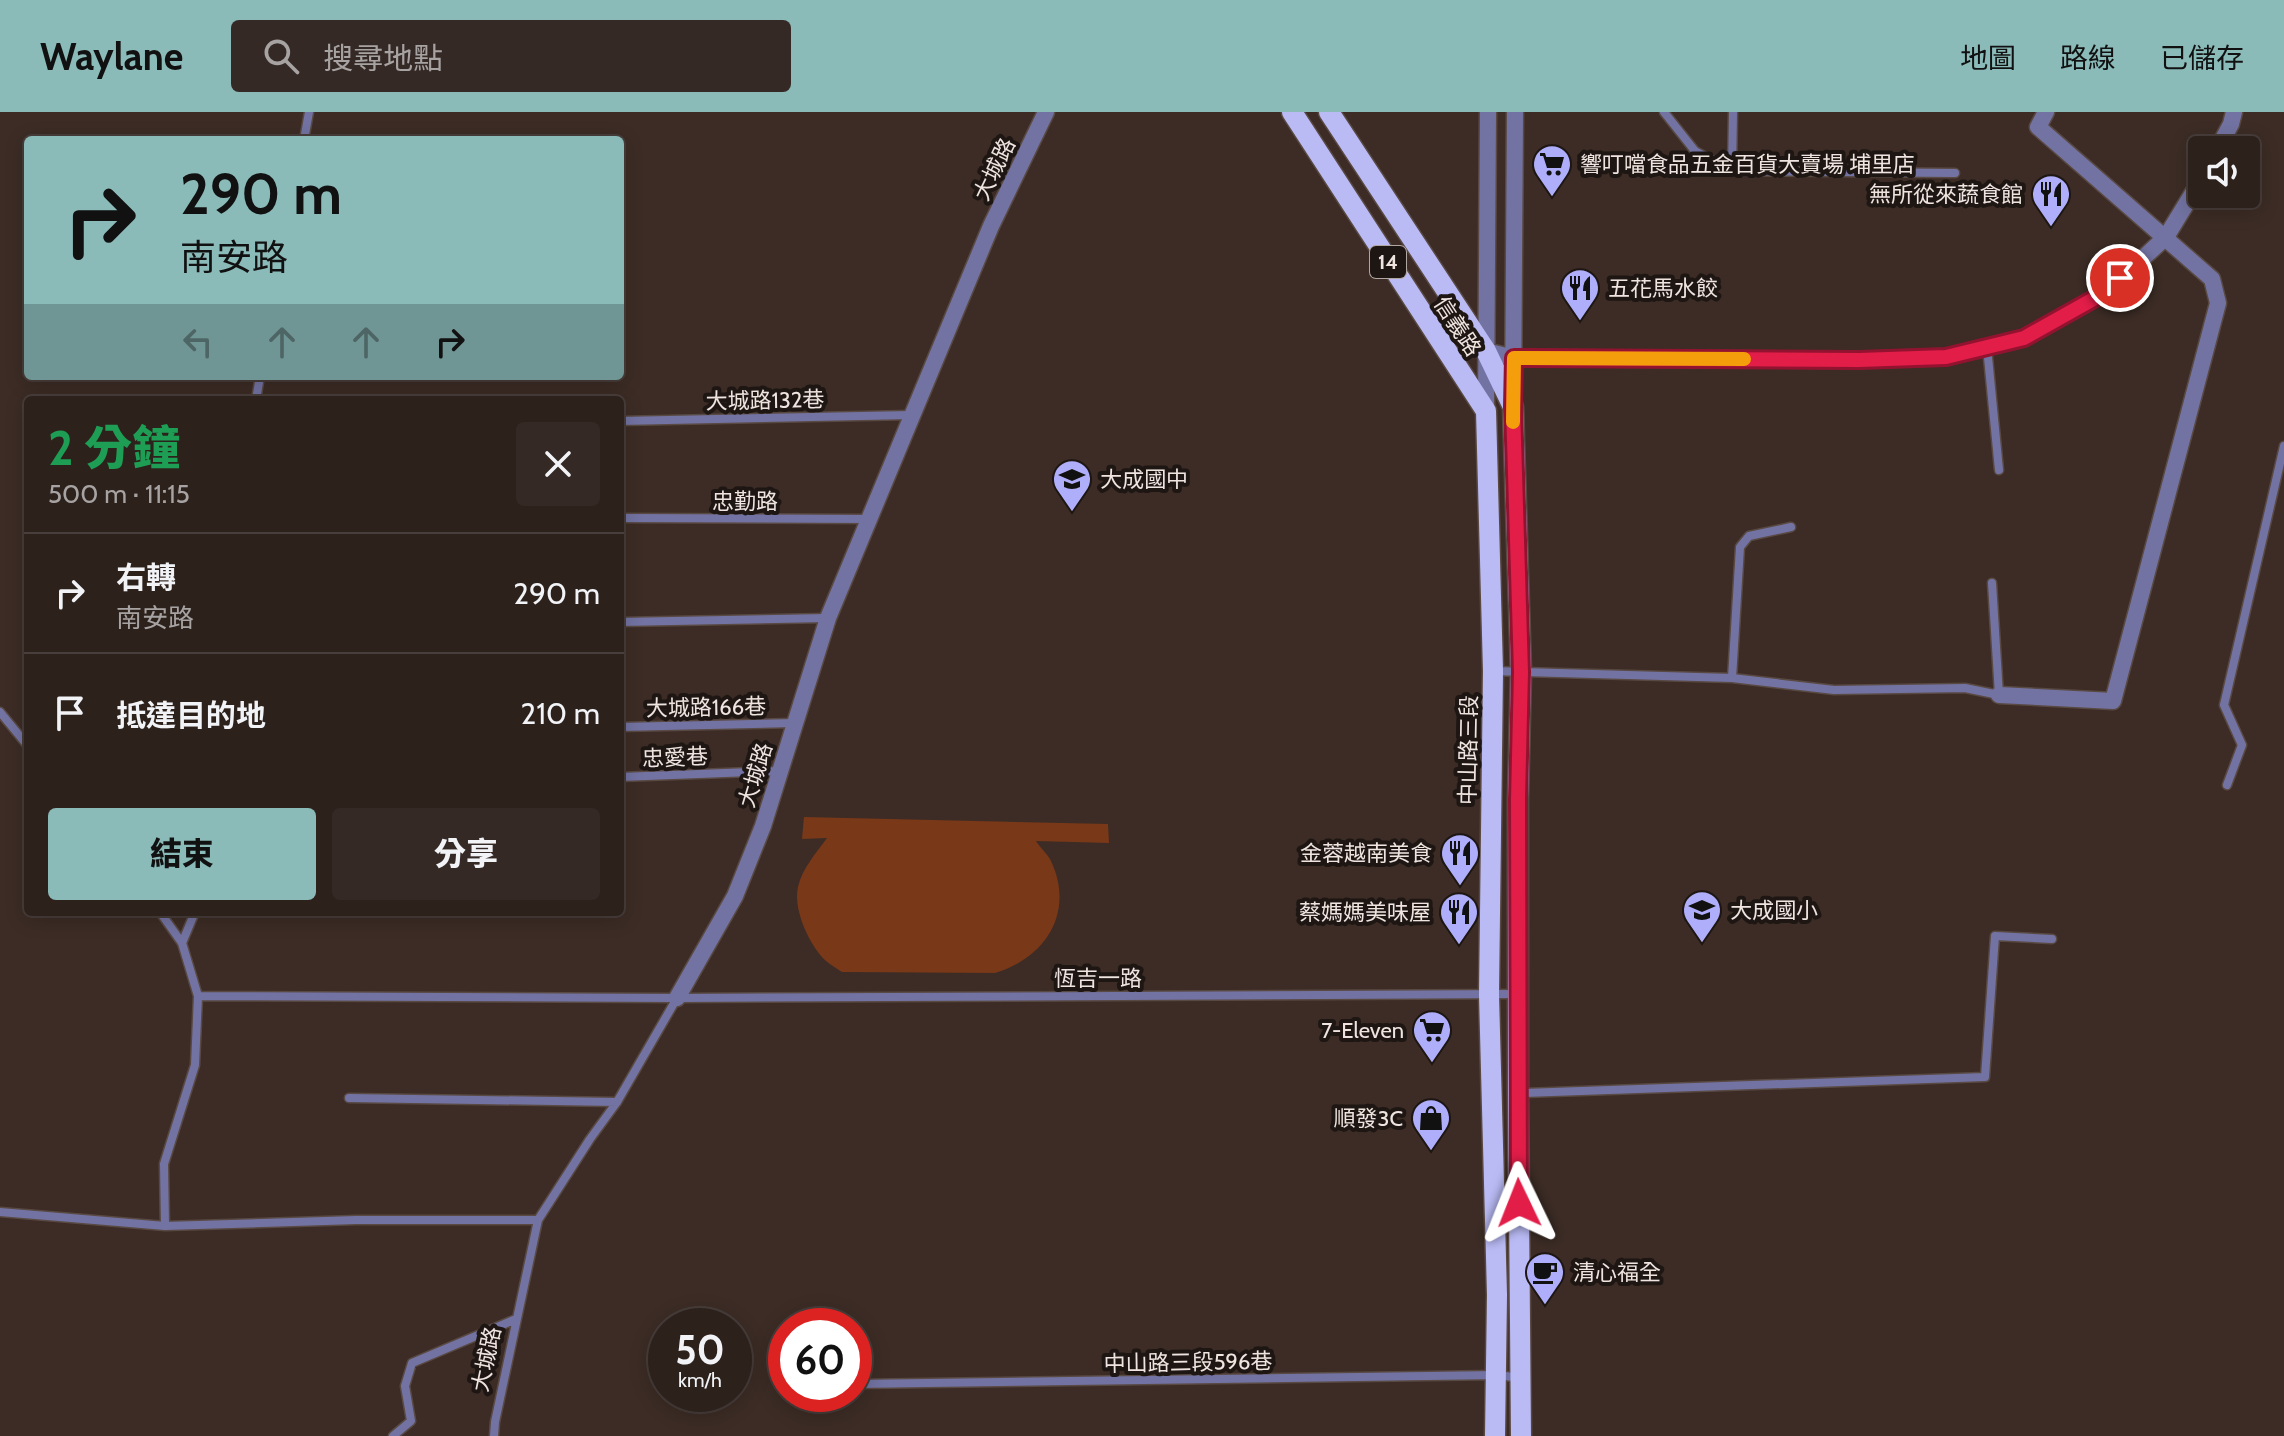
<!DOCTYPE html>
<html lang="zh-TW">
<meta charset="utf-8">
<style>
body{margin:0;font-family:Cabin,"Noto Sans TC",sans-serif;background:#352925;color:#f1f3f6;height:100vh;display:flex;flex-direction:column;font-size:30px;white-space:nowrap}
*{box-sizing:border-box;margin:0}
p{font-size:26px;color:#a7a3a3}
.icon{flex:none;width:44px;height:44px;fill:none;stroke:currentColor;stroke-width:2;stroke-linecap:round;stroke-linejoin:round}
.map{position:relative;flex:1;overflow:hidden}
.details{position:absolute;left:24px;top:284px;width:600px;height:520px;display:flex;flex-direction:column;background:#2d211c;border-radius:8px;box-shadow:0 4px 20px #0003,0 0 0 2px #483e3b}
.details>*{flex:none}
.top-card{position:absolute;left:24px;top:24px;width:600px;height:244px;border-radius:8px;box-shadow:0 4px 20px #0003,0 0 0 2px #483e3b;background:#8bbbb9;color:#111;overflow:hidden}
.tools{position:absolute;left:2188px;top:24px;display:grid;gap:16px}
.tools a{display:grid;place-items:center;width:72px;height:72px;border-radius:8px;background:#2d211c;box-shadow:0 4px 20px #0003,0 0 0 2px #483e3b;font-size:40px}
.speed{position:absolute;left:648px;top:1196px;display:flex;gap:16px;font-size:40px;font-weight:700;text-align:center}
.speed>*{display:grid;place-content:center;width:104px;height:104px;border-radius:50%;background:#2d211c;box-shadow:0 4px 20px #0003,0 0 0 2px #483e3b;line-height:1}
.speed small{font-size:20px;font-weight:400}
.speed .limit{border:12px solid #d22;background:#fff;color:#111}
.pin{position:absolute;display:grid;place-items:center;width:68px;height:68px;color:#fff;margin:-34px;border:4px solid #fff;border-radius:50%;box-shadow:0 2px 8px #0007}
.me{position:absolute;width:88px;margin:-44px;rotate:358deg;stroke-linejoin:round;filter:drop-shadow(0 0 6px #0008)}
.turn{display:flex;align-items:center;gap:28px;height:168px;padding:0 24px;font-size:36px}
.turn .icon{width:104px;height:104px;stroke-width:2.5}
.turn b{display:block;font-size:56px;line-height:68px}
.lanes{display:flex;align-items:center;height:76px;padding:0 24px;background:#0003;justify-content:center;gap:40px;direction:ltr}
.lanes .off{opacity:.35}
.round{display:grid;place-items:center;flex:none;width:84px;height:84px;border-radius:8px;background:#352925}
.head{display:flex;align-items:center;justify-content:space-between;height:136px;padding:0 24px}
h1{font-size:48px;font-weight:800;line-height:60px;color:#1e9e55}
.button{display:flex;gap:16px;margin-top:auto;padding:16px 24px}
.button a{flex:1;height:92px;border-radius:8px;background:#8bbbb9;color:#111;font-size:32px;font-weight:800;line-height:92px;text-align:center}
.button a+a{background:#352925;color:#f1f3f6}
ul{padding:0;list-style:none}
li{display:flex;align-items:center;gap:24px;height:120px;padding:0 24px;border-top:2px solid #483e3b}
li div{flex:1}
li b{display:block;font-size:30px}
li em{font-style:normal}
header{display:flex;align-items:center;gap:48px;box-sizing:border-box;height:112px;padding:0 40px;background:#8bbbb9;color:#111}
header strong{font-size:38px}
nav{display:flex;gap:44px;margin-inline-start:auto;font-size:28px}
.search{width:560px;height:72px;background:#352925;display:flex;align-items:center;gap:20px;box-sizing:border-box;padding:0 28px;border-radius:8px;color:#a7a3a3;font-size:30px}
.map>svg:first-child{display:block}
</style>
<header>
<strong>Waylane</strong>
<div class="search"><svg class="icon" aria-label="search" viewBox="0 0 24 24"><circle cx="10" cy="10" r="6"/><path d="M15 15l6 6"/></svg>搜尋地點</div>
<nav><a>地圖</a><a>路線</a><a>已儲存</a></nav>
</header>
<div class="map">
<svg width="2284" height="1324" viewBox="0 0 2284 1324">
<rect width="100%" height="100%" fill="#3c2c25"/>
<path fill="#793818" d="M804,705L1108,712L1109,731L1036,729C1040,736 1048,742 1051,749C1075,800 1046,846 995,861L842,860C836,856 827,851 822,845C808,829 793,797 798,775C802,757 816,741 827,726L802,727Z"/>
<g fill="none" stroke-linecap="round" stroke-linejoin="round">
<g stroke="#594943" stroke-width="11">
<path id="service" d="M1664,0L1695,39L1732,59L1955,61
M304,28L309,0
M1732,59L1733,0
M1987,235L1999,358
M256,288L260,264
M620,309L911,303
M620,406L871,407
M620,510L827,506
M1493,559L1732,566L1834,578L1965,576L1999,583L1992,471
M1732,566L1740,435L1749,424L1791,415
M0,600L28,634
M620,615L794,611
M620,665L779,659
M2227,673L2242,633L2224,593L2284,334
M160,800L182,831L198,884L195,953L164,1052L165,1114
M182,831L195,800
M198,884L677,886L1518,882
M1521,981L1985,965L1995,824L2052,827
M349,986L617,990
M0,1100L165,1114L356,1108H538
M854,1272L1497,1263L1521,1266
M779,1273H786
M393,1324L411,1309L405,1274L412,1251L516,1207
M494,1324L495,1310L538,1108L590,1027L617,990L677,886"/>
</g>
<g stroke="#594943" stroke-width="19">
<path id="minor" d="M1999,583L2113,589L2218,191L2212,167L2038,15L2046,0
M677,886L735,784L763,714L828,506L991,114L1046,0"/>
</g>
<g stroke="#594943" stroke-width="19">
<path id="tertiary" d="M2217,38L2231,12L2234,0
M1486,239L1514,246L1859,248L1946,245L2024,226L2106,180L2166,125L2202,66
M1513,293L1515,0
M1486,299L1488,0"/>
</g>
<g stroke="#594943" stroke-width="23">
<path id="primary" d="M1292,0L1486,299
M1329,0L1486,239L1513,295L1521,560L1518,687V981L1521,1324
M1486,299L1493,559L1489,883L1497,1183L1495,1324"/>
</g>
<use href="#service" stroke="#7373a3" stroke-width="8"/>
<use href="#minor" stroke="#7373a3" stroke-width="16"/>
<use href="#tertiary" stroke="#7373a3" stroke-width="16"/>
<use href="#primary" stroke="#babbf5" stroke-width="20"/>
</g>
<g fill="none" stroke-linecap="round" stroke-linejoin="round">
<g stroke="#92132f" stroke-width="20">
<path id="route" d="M1519,1091L1518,687L1521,560L1513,295L1514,246L1859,248L1946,245L2024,226L2106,180L2120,166"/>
</g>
<use href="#route" stroke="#e11d48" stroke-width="14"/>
<path stroke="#f59e0b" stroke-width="14" d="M1513,310L1514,246L1744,247"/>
</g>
<defs>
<g id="supermarket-pin" transform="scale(2)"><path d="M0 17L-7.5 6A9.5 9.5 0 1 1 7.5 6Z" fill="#afaefa" stroke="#1d1613"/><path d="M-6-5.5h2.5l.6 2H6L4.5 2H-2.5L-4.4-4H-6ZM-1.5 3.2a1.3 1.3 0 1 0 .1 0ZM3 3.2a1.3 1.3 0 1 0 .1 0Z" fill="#111"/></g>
<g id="restaurant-pin" transform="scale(2)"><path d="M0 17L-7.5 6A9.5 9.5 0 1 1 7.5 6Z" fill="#afaefa" stroke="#1d1613"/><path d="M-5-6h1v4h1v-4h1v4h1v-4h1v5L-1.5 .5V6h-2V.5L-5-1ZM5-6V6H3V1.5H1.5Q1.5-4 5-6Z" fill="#111"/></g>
<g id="school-pin" transform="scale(2)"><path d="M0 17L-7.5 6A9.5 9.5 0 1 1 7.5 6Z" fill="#afaefa" stroke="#1d1613"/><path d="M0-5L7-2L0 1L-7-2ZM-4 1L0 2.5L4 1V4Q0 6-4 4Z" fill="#111"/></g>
<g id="shop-pin" transform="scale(2)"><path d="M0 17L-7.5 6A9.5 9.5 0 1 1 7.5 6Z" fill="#afaefa" stroke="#1d1613"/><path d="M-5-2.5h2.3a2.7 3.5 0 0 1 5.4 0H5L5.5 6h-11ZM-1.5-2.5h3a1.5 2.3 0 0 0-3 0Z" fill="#111"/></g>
<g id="cafe-pin" transform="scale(2)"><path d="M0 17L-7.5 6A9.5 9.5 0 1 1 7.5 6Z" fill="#afaefa" stroke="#1d1613"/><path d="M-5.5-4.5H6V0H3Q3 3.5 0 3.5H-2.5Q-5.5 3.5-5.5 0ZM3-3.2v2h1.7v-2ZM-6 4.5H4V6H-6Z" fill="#111"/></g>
</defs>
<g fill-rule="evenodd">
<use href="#supermarket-pin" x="1552" y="52"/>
<use href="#restaurant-pin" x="2051" y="82"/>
<use href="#restaurant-pin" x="1580" y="176"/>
<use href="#school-pin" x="1072" y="367"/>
<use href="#restaurant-pin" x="1460" y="741"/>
<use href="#school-pin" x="1702" y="798"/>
<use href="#restaurant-pin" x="1459" y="800"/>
<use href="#supermarket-pin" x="1432" y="918"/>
<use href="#shop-pin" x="1431" y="1006"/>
<use href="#cafe-pin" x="1545" y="1160"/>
</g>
<g text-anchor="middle" stroke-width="8" stroke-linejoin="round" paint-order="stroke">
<rect fill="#1d1613" stroke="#b0a6a2" stroke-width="2" x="1370" y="134" width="36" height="32" rx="6"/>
<g font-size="20" font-weight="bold" fill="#efe4df">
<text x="1388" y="157">14</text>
</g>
<g font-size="22" fill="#efe4df" stroke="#1d1613" text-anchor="start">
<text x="1580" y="60">響叮噹食品五金百貨大賣場 埔里店</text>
<text x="2023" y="90" text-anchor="end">無所從來蔬食館</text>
<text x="1608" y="184">五花馬水餃</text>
<text x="1100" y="375">大成國中</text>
<text x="1432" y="749" text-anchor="end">金蓉越南美食</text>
<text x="1730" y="806">大成國小</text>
<text x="1431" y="808" text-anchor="end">蔡媽媽美味屋</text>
<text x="1404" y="926" text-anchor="end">7-Eleven</text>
<text x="1403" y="1014" text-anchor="end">順發3C</text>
<text x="1573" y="1168">清心福全</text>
</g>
<g font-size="22" fill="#efe4df" stroke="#1d1613">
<text transform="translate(994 57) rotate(-64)" y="8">大城路</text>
<text transform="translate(1458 214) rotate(57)" y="8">信義路</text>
<text transform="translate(765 288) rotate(-1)" y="8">大城路132巷</text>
<text x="745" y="397">忠勤路</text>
<text transform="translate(706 595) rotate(-1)" y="8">大城路166巷</text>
<text transform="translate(1468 638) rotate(-89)" y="8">中山路三段</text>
<text transform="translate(675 645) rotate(-2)" y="8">忠愛巷</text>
<text transform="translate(755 663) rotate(-73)" y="8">大城路</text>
<text x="1098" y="874">恆吉一路</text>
<text transform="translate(486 1247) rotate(-78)" y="8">大城路</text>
<text transform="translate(1188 1250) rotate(-1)" y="8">中山路三段596巷</text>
</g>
</g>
</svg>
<div class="tools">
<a><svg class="icon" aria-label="sound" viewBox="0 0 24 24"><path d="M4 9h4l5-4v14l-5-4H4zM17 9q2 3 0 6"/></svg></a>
</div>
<div class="speed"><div>50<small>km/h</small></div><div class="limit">60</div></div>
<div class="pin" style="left:2120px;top:166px;background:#d93025"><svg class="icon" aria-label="arrive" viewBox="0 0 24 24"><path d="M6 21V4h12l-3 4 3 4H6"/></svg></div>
<svg class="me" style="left:1519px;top:1091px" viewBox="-20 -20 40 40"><path d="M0-17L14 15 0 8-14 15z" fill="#e11d48" stroke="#fff" stroke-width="4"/></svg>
<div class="top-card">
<div class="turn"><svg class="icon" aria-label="right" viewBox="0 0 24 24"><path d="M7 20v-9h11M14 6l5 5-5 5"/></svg><div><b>290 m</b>南安路</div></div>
<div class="lanes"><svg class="icon off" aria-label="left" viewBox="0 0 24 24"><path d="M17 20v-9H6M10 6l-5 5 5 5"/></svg><svg class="icon off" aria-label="ahead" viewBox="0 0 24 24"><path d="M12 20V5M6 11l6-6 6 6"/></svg><svg class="icon off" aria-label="ahead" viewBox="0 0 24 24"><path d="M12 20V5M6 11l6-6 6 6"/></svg><svg class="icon" aria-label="right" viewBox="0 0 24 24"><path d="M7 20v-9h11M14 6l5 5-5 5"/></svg></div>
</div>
<section class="details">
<div class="head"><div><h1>2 分鐘</h1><p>500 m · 11:15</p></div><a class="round"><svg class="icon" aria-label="close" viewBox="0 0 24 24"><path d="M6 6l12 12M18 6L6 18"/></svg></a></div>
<ul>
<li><svg class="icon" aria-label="right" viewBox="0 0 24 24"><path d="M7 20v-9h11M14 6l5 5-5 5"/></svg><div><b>右轉</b><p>南安路</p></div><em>290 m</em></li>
<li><svg class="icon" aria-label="arrive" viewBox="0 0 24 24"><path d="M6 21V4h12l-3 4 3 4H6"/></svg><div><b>抵達目的地</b></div><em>210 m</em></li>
</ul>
<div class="button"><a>結束</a><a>分享</a></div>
</section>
</div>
